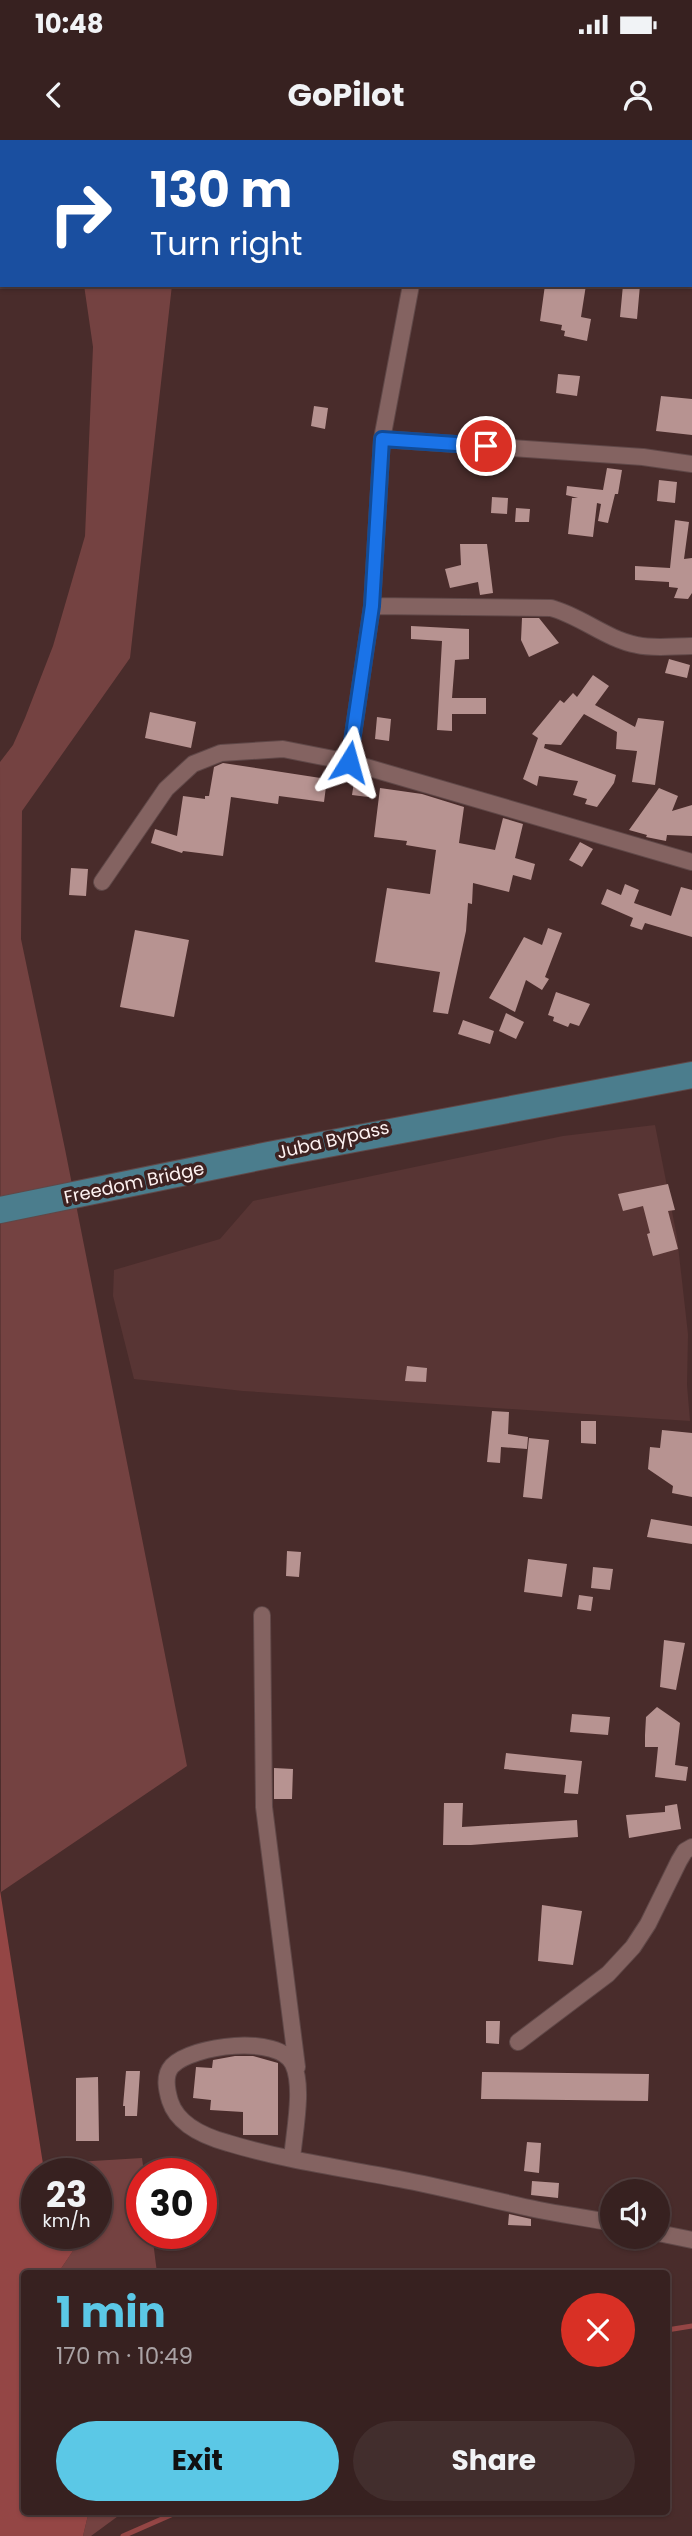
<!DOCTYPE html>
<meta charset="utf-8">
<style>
body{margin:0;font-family:Poppins,sans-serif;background:#422e2d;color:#f1f3f6;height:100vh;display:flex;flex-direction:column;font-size:26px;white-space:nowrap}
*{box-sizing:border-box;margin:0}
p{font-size:23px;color:#aaa3a5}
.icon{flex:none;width:38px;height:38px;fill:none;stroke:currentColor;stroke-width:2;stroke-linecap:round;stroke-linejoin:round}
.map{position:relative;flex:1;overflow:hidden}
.sheet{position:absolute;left:21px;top:2130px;width:649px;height:245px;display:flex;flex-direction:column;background:#372120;border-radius:7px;box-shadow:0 2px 5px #0004,0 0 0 2px #513e3e}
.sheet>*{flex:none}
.hud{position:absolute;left:0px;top:0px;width:693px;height:147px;box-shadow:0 2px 5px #0004,0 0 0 2px #513e3e;background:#1a4fa0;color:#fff;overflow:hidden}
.tools{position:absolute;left:600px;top:2039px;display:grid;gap:14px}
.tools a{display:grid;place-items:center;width:70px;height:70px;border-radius:50%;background:#372120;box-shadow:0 2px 5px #0004,0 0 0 2px #513e3e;font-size:35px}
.speed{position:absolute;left:21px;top:2018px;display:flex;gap:14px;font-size:35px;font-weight:700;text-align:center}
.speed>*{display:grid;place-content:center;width:91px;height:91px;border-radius:50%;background:#372120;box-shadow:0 2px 5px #0004,0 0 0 2px #513e3e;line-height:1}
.speed small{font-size:18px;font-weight:400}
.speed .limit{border:10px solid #d22;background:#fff;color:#111}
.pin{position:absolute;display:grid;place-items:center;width:60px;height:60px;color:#fff;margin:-30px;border:4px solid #fff;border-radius:50%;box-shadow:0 2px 7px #0007}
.me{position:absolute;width:77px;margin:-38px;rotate:8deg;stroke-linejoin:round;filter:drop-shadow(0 0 5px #0008)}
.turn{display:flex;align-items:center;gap:24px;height:147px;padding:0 35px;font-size:32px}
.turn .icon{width:91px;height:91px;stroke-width:2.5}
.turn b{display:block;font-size:49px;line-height:60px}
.round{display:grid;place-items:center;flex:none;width:74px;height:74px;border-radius:37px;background:#422e2d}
.summary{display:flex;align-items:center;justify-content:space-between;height:119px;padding:0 35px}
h1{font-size:42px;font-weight:700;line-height:52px;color:#5bc8e6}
.primary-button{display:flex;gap:14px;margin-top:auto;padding:14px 35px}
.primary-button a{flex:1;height:80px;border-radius:42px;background:#5bc8e6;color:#111;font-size:28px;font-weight:700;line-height:80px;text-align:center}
.primary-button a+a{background:#422e2d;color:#f1f3f6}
.status{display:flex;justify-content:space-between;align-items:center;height:49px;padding:0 35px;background:#372120;direction:ltr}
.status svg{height:19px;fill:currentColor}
header{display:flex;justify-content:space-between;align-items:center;height:91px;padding:0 35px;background:#372120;font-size:32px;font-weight:700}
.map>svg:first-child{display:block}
</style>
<div class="status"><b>10:48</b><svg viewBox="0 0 49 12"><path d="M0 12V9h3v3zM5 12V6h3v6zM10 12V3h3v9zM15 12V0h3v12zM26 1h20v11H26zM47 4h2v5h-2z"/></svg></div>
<header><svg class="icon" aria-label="back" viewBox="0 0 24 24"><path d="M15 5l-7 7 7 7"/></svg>GoPilot<svg class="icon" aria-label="person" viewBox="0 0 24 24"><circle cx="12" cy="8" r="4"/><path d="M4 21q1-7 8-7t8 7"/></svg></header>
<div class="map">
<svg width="692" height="2396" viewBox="0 0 692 2396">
<rect width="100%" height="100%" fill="#492c2b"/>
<path fill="#583534" d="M655,985L677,1097L688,1194L687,1245L690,1281L243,1251L134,1239L113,1156L114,1130L220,1099L253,1061L563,996Z"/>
<path fill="#744241" d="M84,145H172L130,518L22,671L21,799L65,1009L187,1626L1,1752L0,622L13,605L25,578L53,506L85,396L93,207Z
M142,2018L144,2033L142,2034V2093H152L157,2133H58L85,2093H96V2034L48,2032L43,2024Z
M89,2371H125L91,2396H83Z"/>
<path fill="#944645" d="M0,1750L43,2024L48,2032L74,2033L37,2034V2093H85L58,2133H24V2371H89L83,2396H0Z"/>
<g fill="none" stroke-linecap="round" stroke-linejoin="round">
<path stroke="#944645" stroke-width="5" d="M667,2190L692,2186
M123,2396L180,2371"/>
</g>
<path fill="#b79391" d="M545,145H586L581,177L591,179L587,201L564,196L565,191L561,190L562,185L540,181Z
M623,145H640L637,179L620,177Z
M558,234L580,236L577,256L556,253Z
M661,256L692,259V295L656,291Z
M314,266L328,268L325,289L311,286Z
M607,328L622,330L618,354H615L608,383L598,381L601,364L597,363L593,397L568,394L572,358H578L566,355L567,346L603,350Z
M659,340L677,342L675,363L657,361Z
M492,357L508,358L507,374L491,373Z
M516,368L530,369L529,382H515Z
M675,380L689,382L684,419L692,418V453L688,459L674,458L678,448L669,447V442L635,440V426L670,428Z
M460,404H487L493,453L480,455L478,442L450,448L445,429L461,425Z
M522,478H539L559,503L529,517L521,500Z
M411,486L469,489V519L455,520L452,558H486V574H452V591L437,590L442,501L411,499Z
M669,519L690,525L687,538L665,533Z
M593,535L609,546L595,565L635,587L638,578L664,581L655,645L632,642L637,611L616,609L617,592L584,574L561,605L545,604L544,608L616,635L614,643L597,667L585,664L587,659L573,655L578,641L539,636L537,646L523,639L538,598L532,594L560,560L564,563L573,553L577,557Z
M150,572L196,582L191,608L145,598Z
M377,577L391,579L389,601L375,599Z
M223,623L327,639L324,662L279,656L278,664L231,657L223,716L183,711L182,713L151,703L155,689L177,696L183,656L205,659V656H209L214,627Z
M354,642L370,644L368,657L352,655Z
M380,648L422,654L464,667L459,703L495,710L503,678L523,684L515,718L535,724L531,740L513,735L509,752L473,743L472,764L468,763L466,791L448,874L433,872L440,832L375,822L387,748L430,754L436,710L406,705L407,701L374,697Z
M659,648L678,656L672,671L692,665V696L667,695L666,701L646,697L647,695L629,690Z
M580,702L593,709L582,727L569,720Z
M71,728L88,729L86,756L69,755Z
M625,744L639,750L634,763L671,776L681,747L692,750V797L645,783L642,790L630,786L633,778L601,764L607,749L621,755Z
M548,788L562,793L545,837L549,839L542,850L526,840L515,872L489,858L524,797L542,805Z
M135,790L189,800L174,877L120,867Z
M556,852L590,864L579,886L570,883L568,887L553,881L554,877L548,875Z
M506,873L524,882L516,899L499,891Z
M463,880L494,891L490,904L458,894Z
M668,1044L675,1070L668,1071L678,1109L653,1116L647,1094L650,1093L643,1066L623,1071L618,1054Z
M407,1226L427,1228L426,1242L405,1241Z
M492,1271L509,1272L508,1294L528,1297L527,1309L501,1307L500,1323L487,1322Z
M581,1281H596V1304L581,1303Z
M662,1290L692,1293V1357L672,1353L673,1346L648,1329L650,1307L660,1308Z
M529,1298L549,1300L542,1359L523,1357Z
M651,1379L692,1386V1404L647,1397Z
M287,1411L301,1412L299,1437L286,1436Z
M528,1419L567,1424L562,1457L524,1452Z
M593,1427L613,1429L610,1450L591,1448Z
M579,1455L593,1457L591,1471L577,1469Z
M664,1500L685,1503L676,1550L660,1547Z
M657,1567L680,1583L675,1625L688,1627L686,1641L655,1637L658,1607H645V1595L646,1577Z
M572,1574L610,1577L608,1595L570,1592Z
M506,1613L582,1621L578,1654L564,1653L566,1635L504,1629Z
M274,1628L293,1629L292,1659H274Z
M444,1663H463L462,1687L577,1680L578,1697L471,1705H443Z
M677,1664L681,1689L629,1698L626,1675L665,1672V1666Z
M542,1765L582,1771L573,1825L538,1821Z
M486,1881H500L499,1904L486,1903Z
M235,1916H253L278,1923V1995H243V1972L210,1970L211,1960L193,1958L196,1927L212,1928L213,1920Z
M126,1931H140L137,1976H125V1966H123Z
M482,1932L649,1934L648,1961L481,1959Z
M98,1937L99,2001H76V1938Z
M527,2002L541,2003L539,2033L524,2031Z
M532,2041L559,2043L558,2058L531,2055Z
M509,2074L531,2079V2086L508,2085Z"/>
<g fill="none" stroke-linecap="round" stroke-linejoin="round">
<g stroke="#604848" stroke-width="18">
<path id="minor" d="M539,0L553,2
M438,2L439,0
M691,16H692
M382,299L643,317L692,324
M372,466L551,468C581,476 606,499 637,505C654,509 674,506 692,506
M349,622L372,466L382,299L411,145
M102,742L166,649L193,624L221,613L283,609L349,622L692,722
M262,1475L264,1667L297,1927
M518,1902L608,1834L633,1807L648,1784L679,1721L685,1711L692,1707
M292,2019C294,1993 304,1947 293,1924C279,1894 192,1905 172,1926C163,1936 167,1951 170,1961C178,1986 206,1997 228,2003C284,2020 342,2028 399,2039C446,2048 492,2060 539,2070C564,2075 588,2078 612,2083
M658,2093L692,2100"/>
</g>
<g stroke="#604848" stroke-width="28">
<path id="primary" d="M0,1070L269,1015L692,935"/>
</g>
<use href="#minor" stroke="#846361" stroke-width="16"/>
<use href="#primary" stroke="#4b7d8d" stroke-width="26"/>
</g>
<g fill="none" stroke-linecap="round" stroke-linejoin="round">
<g stroke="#114b97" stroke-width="18">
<path id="route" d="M349,622L372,466L382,299L486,306"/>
</g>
<use href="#route" stroke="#1a73e8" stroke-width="12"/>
</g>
<g text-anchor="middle" stroke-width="7" stroke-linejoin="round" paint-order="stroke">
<g font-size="18" fill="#fdf1f0" stroke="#3e2221">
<text transform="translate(333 1000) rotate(-13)" y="6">Juba Bypass</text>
<text transform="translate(134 1043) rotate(-12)" y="6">Freedom Bridge</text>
</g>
</g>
</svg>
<div class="tools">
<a><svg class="icon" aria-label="sound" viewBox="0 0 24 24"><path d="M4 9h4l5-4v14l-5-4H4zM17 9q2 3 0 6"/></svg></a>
</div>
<div class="speed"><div>23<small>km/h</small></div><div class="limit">30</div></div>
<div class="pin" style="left:486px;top:306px;background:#d93025"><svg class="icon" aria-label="arrive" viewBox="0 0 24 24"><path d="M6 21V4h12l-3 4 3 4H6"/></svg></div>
<svg class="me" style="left:349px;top:622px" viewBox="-20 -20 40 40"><path d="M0-17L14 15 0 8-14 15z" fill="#1a73e8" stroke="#fff" stroke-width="4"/></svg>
<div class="hud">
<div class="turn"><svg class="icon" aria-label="right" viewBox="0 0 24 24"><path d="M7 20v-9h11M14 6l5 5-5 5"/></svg><div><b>130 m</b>Turn right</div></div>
</div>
<section class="sheet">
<div class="summary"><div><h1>1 min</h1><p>170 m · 10:49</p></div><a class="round" style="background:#d93025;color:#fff"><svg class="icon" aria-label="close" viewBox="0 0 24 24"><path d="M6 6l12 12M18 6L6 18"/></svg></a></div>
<div class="primary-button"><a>Exit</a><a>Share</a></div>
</section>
</div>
